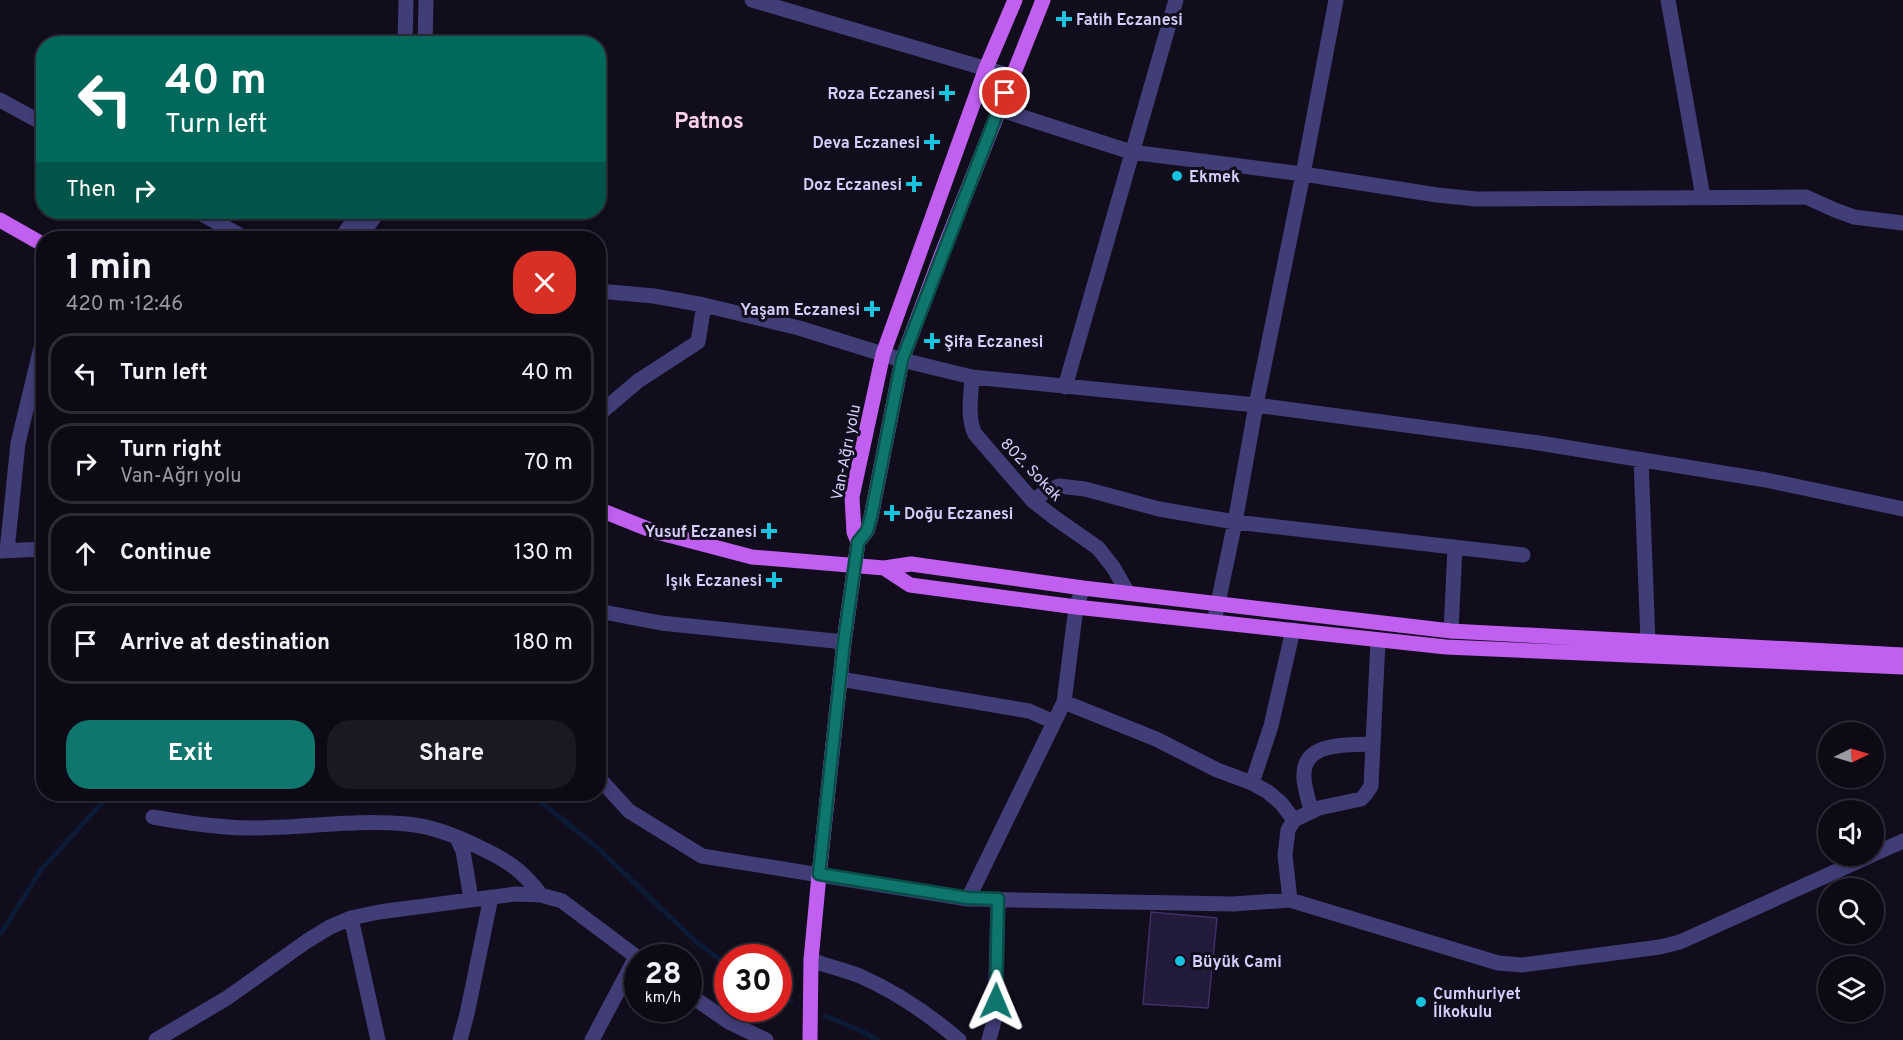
<!DOCTYPE html>
<meta charset="utf-8">
<style>
body{margin:0;font-family:Overpass,sans-serif;background:#1b1823;color:#f1f3f6;height:100vh;display:flex;flex-direction:column;font-size:22px;white-space:nowrap}
*{box-sizing:border-box;margin:0}
p{font-size:20px;color:#9a9aa1}
.icon{flex:none;width:33px;height:33px;fill:none;stroke:currentColor;stroke-width:2;stroke-linecap:round;stroke-linejoin:round}
.map{position:relative;flex:1;overflow:hidden}
.drawer{position:absolute;left:36px;top:231px;width:570px;height:570px;display:flex;flex-direction:column;background:#0d0a16;border-radius:24px;box-shadow:0 3px 9px #0003,0 0 0 2px #2d2b35}
.drawer>*{flex:none}
.top-card{position:absolute;left:36px;top:36px;width:570px;height:183px;border-radius:24px;box-shadow:0 3px 9px #0003,0 0 0 2px #2d2b35;background:#00695c;color:#fff;overflow:hidden}
.needle{width:39px;rotate:85deg}
.fabs{position:absolute;left:1818px;top:722px;display:grid;gap:12px}
.fabs a{display:grid;place-items:center;width:66px;height:66px;border-radius:50%;background:#0d0a16;box-shadow:0 3px 9px #0003,0 0 0 2px #2d2b35;font-size:30px}
.speed{position:absolute;left:624px;top:944px;display:flex;gap:12px;font-size:30px;font-weight:700;text-align:center}
.speed>*{display:grid;place-content:center;width:78px;height:78px;border-radius:50%;background:#0d0a16;box-shadow:0 3px 9px #0003,0 0 0 2px #2d2b35;line-height:1}
.speed small{font-size:15px;font-weight:400}
.speed .limit{border:9px solid #d22;background:#fff;color:#111}
.pin{position:absolute;display:grid;place-items:center;width:51px;height:51px;color:#fff;margin:-26px;border:3px solid #fff;border-radius:50%;box-shadow:0 2px 6px #0007}
.me{position:absolute;width:66px;margin:-33px;rotate:1deg;stroke-linejoin:round;filter:drop-shadow(0 0 4px #0008)}
.turn{display:flex;align-items:center;gap:21px;height:126px;padding:0 30px;font-size:27px}
.turn .icon{width:78px;height:78px;stroke-width:2.5}
.turn b{display:block;font-size:42px;line-height:51px}
.then{display:flex;align-items:center;height:57px;padding:0 30px;background:#0003;gap:12px;font-size:22px}
.round{display:grid;place-items:center;flex:none;width:63px;height:63px;border-radius:24px;background:#1b1823}
.headline{display:flex;align-items:center;justify-content:space-between;height:102px;padding:0 30px}
h1{font-size:36px;font-weight:700;line-height:45px}
.action{display:flex;gap:12px;margin-top:auto;padding:12px 30px}
.action a{flex:1;height:69px;border-radius:24px;background:#0f766e;color:#fff;font-size:24px;font-weight:700;line-height:69px;text-align:center}
.action a+a{background:#1b1823;color:#f1f3f6}
ul{padding:0;list-style:none}
li{display:flex;align-items:center;gap:18px;height:81px;margin:0 12px 9px;padding:0 18px;border:3px solid #2d2b35;border-radius:24px}
li div{flex:1}
li b{display:block;font-size:22px}
li em{font-style:normal}
.map>svg:first-child{display:block}
</style>
<div class="map">
<svg width="1903" height="1040" viewBox="0 0 1903 1040">
<rect width="100%" height="100%" fill="#110d1d"/>
<g fill="none" stroke-linecap="round" stroke-linejoin="round">
<path stroke="#0d1a36" stroke-width="5" d="M531,794L599,849L693,939L728,966
M0,935L41,870L110,794
M778,996L791,1001
M825,1016L862,1031L877,1040"/>
</g>
<path fill="#231b3c" stroke="#3c3066" stroke-width="1.5" d="M598,554L607,556L601,588L598,587Z
M1151,912L1217,918L1208,1008L1143,1004Z"/>
<g fill="none" stroke-linecap="round" stroke-linejoin="round">
<path stroke="#413d77" stroke-width="15" d="M752,0L1011,76
M1668,0L1703,197
M405,44L406,0
M425,44L426,0
M0,100L44,124
M998,109L1131,152L1303,174L1437,195L1476,199L1806,197L1835,210L1854,217L1903,223
M198,212L245,238
M341,238L360,212
M359,238L378,212
M598,291L654,296L704,305L799,328L902,360L972,377L1256,405L1539,443L1766,480L1903,509
M972,377C971,395 967,418 975,434L1033,501L1055,518L1098,548L1113,567L1128,593
M1065,387L1176,0
M598,415L638,381L698,342L704,305
M1641,460L1648,641
M1033,501L1045,492L1059,486L1085,489L1159,509L1235,522L1523,555
M0,551L44,549
M7,551L18,443L44,335
M598,611L661,623L844,642
M1214,622L1235,522L1256,405L1303,174L1336,0
M1451,631L1455,547
M840,679L1029,711L1054,722
M1064,702L1156,739L1217,770L1252,783L1268,792L1281,803L1294,820
M598,777L629,811L702,856L968,899L1233,904L1290,900L1498,963L1522,965L1660,947L1680,942L1872,855
M1252,783L1271,726L1293,630
M1311,811C1309,801 1305,790 1304,779C1301,741 1347,745 1373,744
M153,817C186,823 219,828 253,828C304,828 355,819 407,824C432,826 459,837 481,848C508,861 522,870 541,895
M457,838L463,851L471,899
M1874,854L1903,841
M968,899L1064,702L1076,607L1083,588
M1290,900L1285,855L1288,830L1294,820L1319,808L1361,799L1365,795L1371,786L1378,641
M351,918L378,1040
M811,960C827,966 845,970 860,976C896,992 930,1015 959,1040
M688,994L729,1022L766,1040
M156,1040L227,998L307,941L330,927L351,918L379,912L516,894L541,895L562,901L638,958
M460,1040L467,1014L491,897
M592,1040L636,957
M989,1040L995,1017L998,899"/>
<path stroke="#c05ff0" stroke-width="15" d="M0,220L44,245
M598,509L653,531L752,557L884,568L911,564L1083,588L1451,631L1903,655
M858,542L867,531L871,517L902,360L941,256L1043,0
M884,568L910,585L1076,607L1446,647L1903,667
M810,1040L811,960L819,875L844,642L858,542L854,532L852,497L883,354L986,68L1015,0"/>
</g>
<g fill="none" stroke-linecap="round" stroke-linejoin="round">
<g stroke="#0a4d48" stroke-width="15">
<path id="route" d="M996,1001L998,899L968,898L819,874L844,642L858,542L867,531L871,517L902,360L1005,93"/>
</g>
<use href="#route" stroke="#0f766e" stroke-width="10"/>
</g>
<g fill="#15c3df" stroke="#110d1d" stroke-width="2">
<path d="M1061 10h6v6h6v6h-6v6h-6v-6h-6v-6h6z"/>
<path d="M944 84h6v6h6v6h-6v6h-6v-6h-6v-6h6z"/>
<path d="M929 133h6v6h6v6h-6v6h-6v-6h-6v-6h6z"/>
<circle cx="1177" cy="176" r="6"/>
<path d="M911 175h6v6h6v6h-6v6h-6v-6h-6v-6h6z"/>
<path d="M869 300h6v6h6v6h-6v6h-6v-6h-6v-6h6z"/>
<path d="M929 332h6v6h6v6h-6v6h-6v-6h-6v-6h6z"/>
<path d="M889 504h6v6h6v6h-6v6h-6v-6h-6v-6h6z"/>
<path d="M766 522h6v6h6v6h-6v6h-6v-6h-6v-6h6z"/>
<path d="M771 571h6v6h6v6h-6v6h-6v-6h-6v-6h6z"/>
<circle cx="1180" cy="961" r="6"/>
<circle cx="1421" cy="1002" r="6"/>
</g>
<g text-anchor="middle" stroke-width="6" stroke-linejoin="round" paint-order="stroke">
<g font-size="16" font-weight="bold" fill="#d5cefa" stroke="#110d1d" text-anchor="start">
<text x="1076" y="25">Fatih Eczanesi</text>
<text x="935" y="99" text-anchor="end">Roza Eczanesi</text>
<text x="920" y="148" text-anchor="end">Deva Eczanesi</text>
<text x="1189" y="182">Ekmek</text>
<text x="902" y="190" text-anchor="end">Doz Eczanesi</text>
<text x="860" y="315" text-anchor="end">Yaşam Eczanesi</text>
<text x="944" y="347">Şifa Eczanesi</text>
<text x="904" y="519">Doğu Eczanesi</text>
<text x="757" y="537" text-anchor="end">Yusuf Eczanesi</text>
<text x="762" y="586" text-anchor="end">Işık Eczanesi</text>
<text x="1192" y="967">Büyük Cami</text>
<text x="1433" y="999">Cumhuriyet<tspan x="1433" dy="18">İlkokulu</tspan></text>
</g>
<g font-size="16" fill="#d5cefa" stroke="#110d1d">
<text transform="translate(845 452) rotate(-79)" y="6">Van-Ağrı yolu</text>
<text transform="translate(1032 469) rotate(46)" y="6">802. Sokak</text>
</g>
<g font-size="22" font-weight="bold" fill="#fbd0e9" stroke="#110d1d">
<text x="709" y="128">Patnos</text>
</g>
</g>
</svg>
<div class="fabs">
<a><svg class="needle" viewBox="-14 -14 28 28"><path d="M0-13l5 13h-10z" fill="#e53935"/><path d="M0 13l5-13h-10z" fill="#9a9aa1"/></svg></a>
<a><svg class="icon" aria-label="sound" viewBox="0 0 24 24"><path d="M4 9h4l5-4v14l-5-4H4zM17 9q2 3 0 6"/></svg></a>
<a><svg class="icon" aria-label="search" viewBox="0 0 24 24"><circle cx="10" cy="10" r="6"/><path d="M15 15l6 6"/></svg></a>
<a><svg class="icon" aria-label="layers" viewBox="0 0 24 24"><path d="M12 4l9 5-9 5-9-5zM3 14l9 5 9-5"/></svg></a>
</div>
<div class="speed"><div>28<small>km/h</small></div><div class="limit">30</div></div>
<div class="pin" style="left:1005px;top:93px;background:#d93025"><svg class="icon" aria-label="arrive" viewBox="0 0 24 24"><path d="M6 21V4h12l-3 4 3 4H6"/></svg></div>
<svg class="me" style="left:996px;top:1001px" viewBox="-20 -20 40 40"><path d="M0-17L14 15 0 8-14 15z" fill="#0f766e" stroke="#fff" stroke-width="4"/></svg>
<div class="top-card">
<div class="turn"><svg class="icon" aria-label="left" viewBox="0 0 24 24"><path d="M17 20v-9H6M10 6l-5 5 5 5"/></svg><div><b>40 m</b>Turn left</div></div>
<div class="then">Then<svg class="icon" aria-label="right" viewBox="0 0 24 24"><path d="M7 20v-9h11M14 6l5 5-5 5"/></svg></div>
</div>
<section class="drawer">
<div class="headline"><div><h1>1 min</h1><p>420 m · 12:46</p></div><a class="round" style="background:#d93025;color:#fff"><svg class="icon" aria-label="close" viewBox="0 0 24 24"><path d="M6 6l12 12M18 6L6 18"/></svg></a></div>
<ul>
<li><svg class="icon" aria-label="left" viewBox="0 0 24 24"><path d="M17 20v-9H6M10 6l-5 5 5 5"/></svg><div><b>Turn left</b></div><em>40 m</em></li>
<li><svg class="icon" aria-label="right" viewBox="0 0 24 24"><path d="M7 20v-9h11M14 6l5 5-5 5"/></svg><div><b>Turn right</b><p>Van-Ağrı yolu</p></div><em>70 m</em></li>
<li><svg class="icon" aria-label="ahead" viewBox="0 0 24 24"><path d="M12 20V5M6 11l6-6 6 6"/></svg><div><b>Continue</b></div><em>130 m</em></li>
<li><svg class="icon" aria-label="arrive" viewBox="0 0 24 24"><path d="M6 21V4h12l-3 4 3 4H6"/></svg><div><b>Arrive at destination</b></div><em>180 m</em></li>
</ul>
<div class="action"><a>Exit</a><a>Share</a></div>
</section>
</div>
